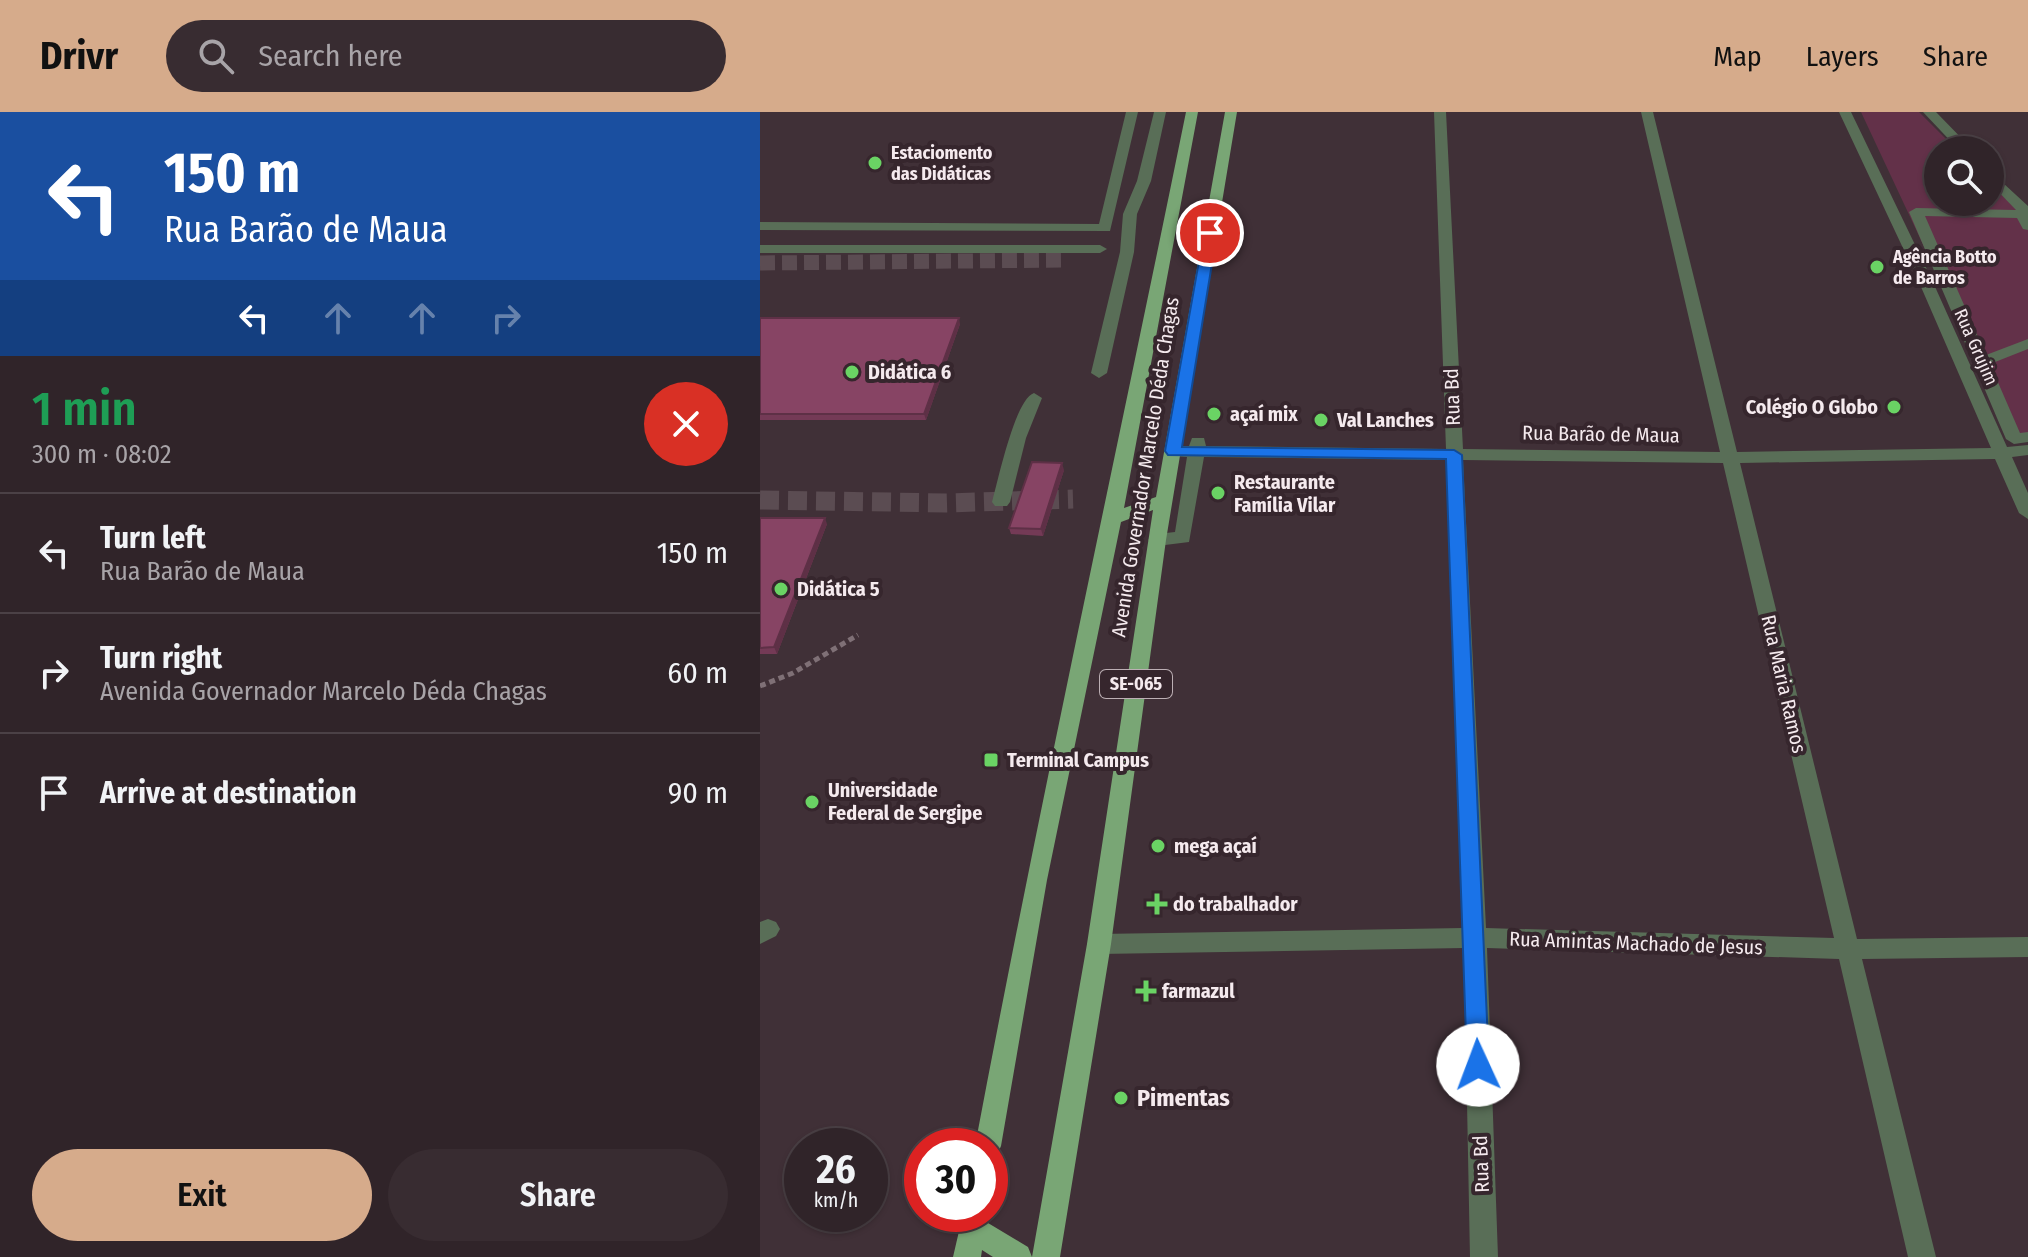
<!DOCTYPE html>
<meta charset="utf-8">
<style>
body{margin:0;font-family:"Fira Sans Condensed",sans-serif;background:#382c31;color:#f1f3f6;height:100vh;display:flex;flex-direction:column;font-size:30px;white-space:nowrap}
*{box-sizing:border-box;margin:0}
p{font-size:26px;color:#a8a4a8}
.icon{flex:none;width:44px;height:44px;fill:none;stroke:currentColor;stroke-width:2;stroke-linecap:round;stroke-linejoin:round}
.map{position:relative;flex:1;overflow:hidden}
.drawer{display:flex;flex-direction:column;background:#302429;width:760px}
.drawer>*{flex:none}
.banner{background:#1a4fa0;color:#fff;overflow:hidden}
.tools{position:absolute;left:1164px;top:24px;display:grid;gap:16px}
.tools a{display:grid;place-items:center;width:80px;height:80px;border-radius:50%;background:#302429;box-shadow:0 2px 6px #0004,0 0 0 2px #4b4146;font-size:40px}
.speed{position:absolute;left:24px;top:1016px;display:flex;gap:16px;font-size:40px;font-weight:700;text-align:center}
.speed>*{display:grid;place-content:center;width:104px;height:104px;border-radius:50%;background:#302429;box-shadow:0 2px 6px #0004,0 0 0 2px #4b4146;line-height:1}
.speed small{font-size:20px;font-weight:400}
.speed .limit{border:12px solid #d22;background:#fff;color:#111}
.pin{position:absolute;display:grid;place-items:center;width:68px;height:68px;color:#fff;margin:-34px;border:4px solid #fff;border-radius:50%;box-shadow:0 2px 8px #0007}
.me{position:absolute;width:88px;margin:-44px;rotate:358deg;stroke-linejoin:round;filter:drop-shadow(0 0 6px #0008)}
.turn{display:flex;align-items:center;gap:28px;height:168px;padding:0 32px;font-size:36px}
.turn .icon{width:104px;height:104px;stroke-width:2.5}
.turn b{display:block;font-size:56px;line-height:68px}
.lanes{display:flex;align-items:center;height:76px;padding:0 32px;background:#0003;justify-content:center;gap:40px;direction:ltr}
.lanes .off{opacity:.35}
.round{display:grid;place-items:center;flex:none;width:84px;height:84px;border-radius:42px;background:#382c31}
.head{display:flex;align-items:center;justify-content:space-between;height:136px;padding:0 32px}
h1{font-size:48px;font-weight:600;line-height:60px;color:#1e9e55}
.action{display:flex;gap:16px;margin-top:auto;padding:16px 32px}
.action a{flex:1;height:92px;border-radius:48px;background:#d6ab8b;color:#111;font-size:32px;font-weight:600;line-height:92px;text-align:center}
.action a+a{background:#382c31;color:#f1f3f6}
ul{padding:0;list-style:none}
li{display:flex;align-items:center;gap:24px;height:120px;padding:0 32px;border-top:2px solid #4b4146}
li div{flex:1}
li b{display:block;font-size:30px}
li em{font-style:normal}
header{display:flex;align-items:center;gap:48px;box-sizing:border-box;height:112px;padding:0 40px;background:#d6ab8b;color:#111}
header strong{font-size:38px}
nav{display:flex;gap:44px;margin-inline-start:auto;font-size:28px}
.search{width:560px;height:72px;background:#382c31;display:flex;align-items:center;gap:20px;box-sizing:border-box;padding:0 28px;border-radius:44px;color:#a8a4a8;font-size:30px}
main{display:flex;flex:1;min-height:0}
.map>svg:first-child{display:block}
</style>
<header>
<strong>Drivr</strong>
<div class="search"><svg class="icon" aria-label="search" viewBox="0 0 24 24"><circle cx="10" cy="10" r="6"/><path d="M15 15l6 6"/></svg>Search here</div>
<nav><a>Map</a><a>Layers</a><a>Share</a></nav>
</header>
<main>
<section class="drawer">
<div class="banner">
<div class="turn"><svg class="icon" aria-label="left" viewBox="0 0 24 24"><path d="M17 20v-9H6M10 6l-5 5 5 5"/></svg><div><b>150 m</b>Rua Barão de Maua</div></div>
<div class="lanes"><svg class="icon" aria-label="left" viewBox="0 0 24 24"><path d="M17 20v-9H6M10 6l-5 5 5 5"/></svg><svg class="icon off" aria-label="ahead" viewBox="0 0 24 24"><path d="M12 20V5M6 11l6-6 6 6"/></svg><svg class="icon off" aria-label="ahead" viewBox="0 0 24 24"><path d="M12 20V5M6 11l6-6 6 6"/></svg><svg class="icon off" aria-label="right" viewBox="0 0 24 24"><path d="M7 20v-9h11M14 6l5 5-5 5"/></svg></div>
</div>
<div class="head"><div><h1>1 min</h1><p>300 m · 08:02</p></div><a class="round" style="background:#d93025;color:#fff"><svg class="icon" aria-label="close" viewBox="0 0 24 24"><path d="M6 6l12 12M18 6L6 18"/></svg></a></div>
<ul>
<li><svg class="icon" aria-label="left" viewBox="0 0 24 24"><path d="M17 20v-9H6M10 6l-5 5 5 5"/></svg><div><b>Turn left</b><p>Rua Barão de Maua</p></div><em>150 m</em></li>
<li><svg class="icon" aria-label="right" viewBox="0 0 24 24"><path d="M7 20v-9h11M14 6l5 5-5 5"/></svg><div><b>Turn right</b><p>Avenida Governador Marcelo Déda Chagas</p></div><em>60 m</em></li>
<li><svg class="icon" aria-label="arrive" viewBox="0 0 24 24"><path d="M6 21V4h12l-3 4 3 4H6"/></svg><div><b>Arrive at destination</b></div><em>90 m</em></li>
</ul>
<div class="action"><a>Exit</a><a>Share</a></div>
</section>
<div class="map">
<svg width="1268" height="1145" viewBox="0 0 1268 1145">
<rect width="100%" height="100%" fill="#403037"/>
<path fill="#633149" d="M1101,0H1159L1197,38H1178V90H1230V71L1268,109V325L1254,327Z"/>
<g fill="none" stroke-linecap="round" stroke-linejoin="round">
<path stroke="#5b4c52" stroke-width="15" stroke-dasharray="15 7" stroke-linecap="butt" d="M0,151L302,148"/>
<path stroke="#5b4c52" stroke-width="19" stroke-dasharray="19 9" stroke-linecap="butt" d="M0,388L186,391L313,387"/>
<path stroke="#7f7076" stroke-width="5" stroke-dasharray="6 4" stroke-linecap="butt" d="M0,574L33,561L98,523"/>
<path fill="#596e57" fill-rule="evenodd" d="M366,0H378L350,119L0,118V110L339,112Z
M394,0H406L391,69L377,102L374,140L347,261L339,266L331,261L360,140L363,102L377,69Z
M674,0H686L703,337L960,340L881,0H893L977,340L1231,336L1158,168L1079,0H1091L1172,168L1247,335L1268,333V343L1252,345L1268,381V407L1259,401L1235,347L980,351L1097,827L1268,825V845L1102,847L1176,1145H1148L1079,847L727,836L738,1145H710L704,836L339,842L331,839L327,832L331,825L339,822L703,816L686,348L444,345L429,430L397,434L388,428L397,422L415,420L427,345L413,344L404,339L413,334H429L432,326H444L446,334L686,337ZM703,348L963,351L1074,826L726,816Z
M1163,0H1176L1213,38H1199Z
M1230,59L1268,94V118L1263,117L1257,106L1165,104L1226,243L1268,227V237L1230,252L1260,321L1268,320V330L1254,332L1246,327L1149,100L1156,96L1256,98L1230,71Z
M0,133H340L347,137L340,141H0Z
M274,281L282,286L266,326L250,390L247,394H235L232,390C238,369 255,287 274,281Z
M8,807L16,810L20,817L16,824L0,832V810Z"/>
<path fill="#79a675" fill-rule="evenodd" d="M426,0H438L364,396L396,385L465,0H477L406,428L351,832L300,1145H272L327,832L393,398L361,410L287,768L241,1034L237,1043L230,1046V1034H215C280,688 356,345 426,0Z
M203,1102H229L228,1111L268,1135L272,1145H233L222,1138L221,1145H193Z"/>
</g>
<path fill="#743a56" d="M0,206L200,212L166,308H0Z
M304,358L283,424L251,422L249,416Z
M0,406L67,412L17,542H0Z"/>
<path fill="#5e3046" d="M199,206L200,212L166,308L164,302Z
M302,351L304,358L283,424L281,417Z
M65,406L67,412L17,542L14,535Z"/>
<path fill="#874464" stroke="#5e3046" stroke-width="2" d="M0,206H199L164,302H0Z
M272,350L302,351L281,417L249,416Z
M0,406H65L14,535L0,536Z"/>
<path fill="#1a73e8" stroke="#114b97" stroke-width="2" d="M450,117L457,121L422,335L694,338L702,343L729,953L726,961L718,964L710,961L707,953L686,347L408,343L405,339L444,121Z"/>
<g fill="#6ad364" stroke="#36262d" stroke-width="3">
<circle cx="115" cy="51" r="8"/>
<circle cx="1117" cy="155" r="8"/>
<circle cx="92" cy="260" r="8"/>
<circle cx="1134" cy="295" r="8"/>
<circle cx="454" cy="302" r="8"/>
<circle cx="561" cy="308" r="8"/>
<circle cx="458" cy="381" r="8"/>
<circle cx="21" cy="477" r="8"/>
<rect x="223" y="640" width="16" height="16" rx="4"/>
<circle cx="52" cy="690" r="8"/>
<circle cx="398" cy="734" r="8"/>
<path d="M393 780h8v8h8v8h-8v8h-8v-8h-8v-8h8z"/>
<path d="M382 867h8v8h8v8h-8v8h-8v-8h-8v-8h8z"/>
<circle cx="361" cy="986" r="8"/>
</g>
<g text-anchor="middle" stroke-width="8" stroke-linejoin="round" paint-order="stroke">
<g font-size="18" font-weight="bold" fill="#f5eaee" stroke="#36262d" text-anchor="start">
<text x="131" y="47">Estaciomento<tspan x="131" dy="21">das Didáticas</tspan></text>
<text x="1133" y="151">Agência Botto<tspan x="1133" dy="21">de Barros</tspan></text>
</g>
<g font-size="18" fill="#f5eaee" stroke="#36262d">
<text transform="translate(1216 235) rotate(66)" y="6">Rua Grujim</text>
</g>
<rect fill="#36262d" stroke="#bcafb4" stroke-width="2" x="340" y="558" width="72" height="28" rx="6"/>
<g font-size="18" font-weight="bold" fill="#f5eaee">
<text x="376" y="578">SE-065</text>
</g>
<g font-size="20" font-weight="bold" fill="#f5eaee" stroke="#36262d" text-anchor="start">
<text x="108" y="267">Didática 6</text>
<text x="1118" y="302" text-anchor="end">Colégio O Globo</text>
<text x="470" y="309">açaí mix</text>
<text x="577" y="315">Val Lanches</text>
<text x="474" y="377">Restaurante<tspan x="474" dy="23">Família Vilar</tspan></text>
<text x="37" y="484">Didática 5</text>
<text x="247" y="655">Terminal Campus</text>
<text x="68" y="685">Universidade<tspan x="68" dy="23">Federal de Sergipe</tspan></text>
<text x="414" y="741">mega açaí</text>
<text x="413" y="799">do trabalhador</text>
<text x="402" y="886">farmazul</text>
</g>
<g font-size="20" fill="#f5eaee" stroke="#36262d">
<text transform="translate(692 285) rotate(-92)" y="7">Rua Bd</text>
<text transform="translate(841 322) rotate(1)" y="7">Rua Barão de Maua</text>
<text transform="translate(385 355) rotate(-81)" y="7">Avenida Governador Marcelo Déda Chagas</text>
<text transform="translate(1024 572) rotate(77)" y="7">Rua Maria Ramos</text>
<text transform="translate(876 831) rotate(2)" y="7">Rua Amintas Machado de Jesus</text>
<text transform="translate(721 1052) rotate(-92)" y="7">Rua Bd</text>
</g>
<g font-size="24" font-weight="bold" fill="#f5eaee" stroke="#36262d" text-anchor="start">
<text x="377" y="994">Pimentas</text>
</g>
</g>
</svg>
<div class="tools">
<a><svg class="icon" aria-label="search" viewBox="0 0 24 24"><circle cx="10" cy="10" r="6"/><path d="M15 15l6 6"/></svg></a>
</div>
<div class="speed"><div>26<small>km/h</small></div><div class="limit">30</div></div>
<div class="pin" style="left:450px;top:121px;background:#d93025"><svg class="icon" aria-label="arrive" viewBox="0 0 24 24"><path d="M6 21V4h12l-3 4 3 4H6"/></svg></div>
<svg class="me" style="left:718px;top:953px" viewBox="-20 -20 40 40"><circle r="19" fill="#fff"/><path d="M0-13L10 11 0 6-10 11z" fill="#1a73e8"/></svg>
</div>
</main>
